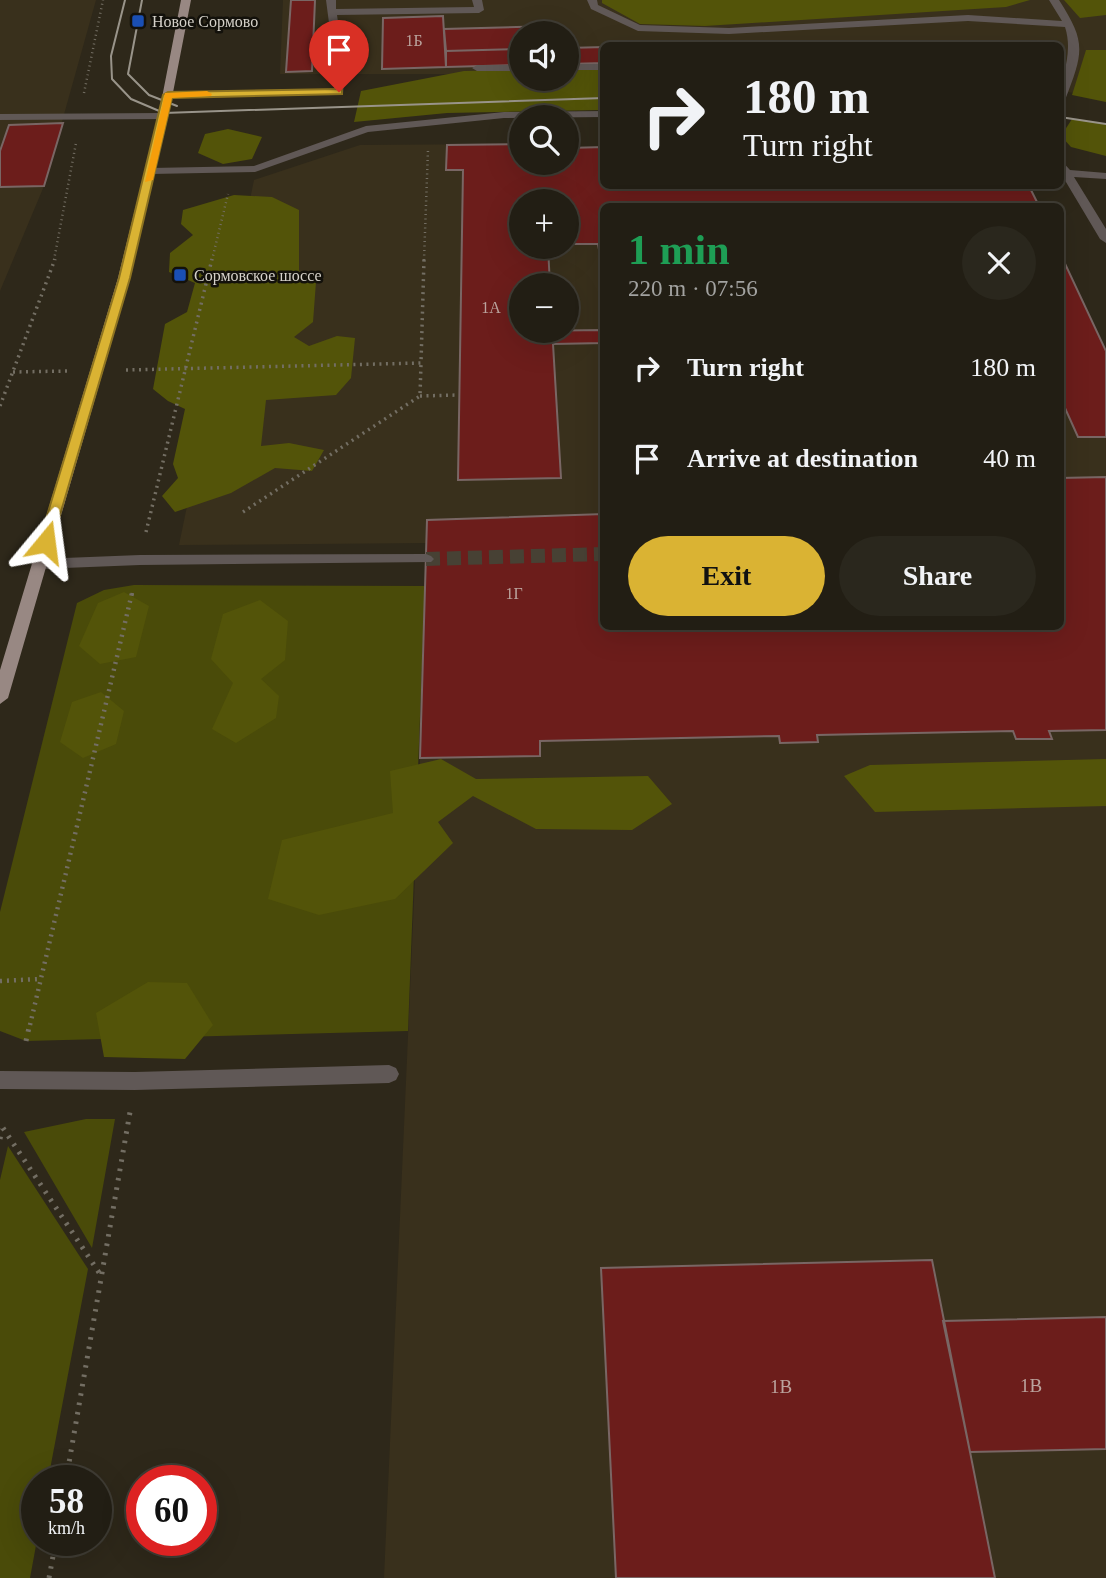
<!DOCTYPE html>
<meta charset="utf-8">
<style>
body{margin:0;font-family:"Times New Roman",serif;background:#2a271d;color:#f1f3f6;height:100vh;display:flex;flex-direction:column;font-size:26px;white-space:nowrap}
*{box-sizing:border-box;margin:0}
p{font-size:23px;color:#a2a2a0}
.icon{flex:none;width:38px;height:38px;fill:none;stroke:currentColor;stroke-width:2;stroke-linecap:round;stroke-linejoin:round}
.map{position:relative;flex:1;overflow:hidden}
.details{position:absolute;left:600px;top:203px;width:464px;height:427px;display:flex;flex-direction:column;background:#221e14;border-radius:10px;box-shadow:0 7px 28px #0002,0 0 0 2px #3f3c34}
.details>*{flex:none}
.guide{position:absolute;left:600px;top:42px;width:464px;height:147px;border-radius:10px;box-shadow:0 7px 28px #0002,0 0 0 2px #3f3c34;background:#221e14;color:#f1f3f6;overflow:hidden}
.fabs{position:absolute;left:509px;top:21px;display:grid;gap:14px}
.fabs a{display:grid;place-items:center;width:70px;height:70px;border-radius:50%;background:#221e14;box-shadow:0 7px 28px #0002,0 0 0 2px #3f3c34;font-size:35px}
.speed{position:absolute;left:21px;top:1465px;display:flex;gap:14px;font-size:35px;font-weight:700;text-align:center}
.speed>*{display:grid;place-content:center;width:91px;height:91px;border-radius:50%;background:#221e14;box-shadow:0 7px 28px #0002,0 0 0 2px #3f3c34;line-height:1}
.speed small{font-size:18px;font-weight:400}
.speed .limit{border:10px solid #d22;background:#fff;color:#111}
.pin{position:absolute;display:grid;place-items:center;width:60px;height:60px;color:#fff;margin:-72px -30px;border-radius:50% 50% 50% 0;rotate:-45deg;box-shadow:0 0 7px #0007}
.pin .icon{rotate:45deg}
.me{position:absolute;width:77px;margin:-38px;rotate:16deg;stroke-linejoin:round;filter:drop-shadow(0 0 5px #0008)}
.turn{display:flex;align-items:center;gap:24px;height:147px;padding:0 28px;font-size:32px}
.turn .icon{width:91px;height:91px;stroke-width:2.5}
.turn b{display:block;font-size:49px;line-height:60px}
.round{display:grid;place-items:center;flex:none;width:74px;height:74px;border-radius:37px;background:#2a271d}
.summary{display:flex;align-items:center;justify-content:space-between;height:119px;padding:0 28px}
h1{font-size:42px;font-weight:800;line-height:52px;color:#1e9e55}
.button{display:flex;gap:14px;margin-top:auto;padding:14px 28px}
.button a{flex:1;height:80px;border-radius:42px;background:#dab333;color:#111;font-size:28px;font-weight:800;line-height:80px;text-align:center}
.button a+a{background:#2a271d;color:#f1f3f6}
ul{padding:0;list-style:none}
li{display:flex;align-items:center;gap:21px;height:91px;padding:0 28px}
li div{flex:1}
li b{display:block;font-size:26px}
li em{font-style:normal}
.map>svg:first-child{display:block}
</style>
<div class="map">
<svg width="1106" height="1578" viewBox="0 0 1106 1578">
<rect width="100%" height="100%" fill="#2e281a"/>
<path fill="#39301c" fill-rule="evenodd" d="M0,0H96L44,186L0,291Z
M283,0H1106V98L1061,91L1060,46H604V74H567V33H522L521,74H280Z
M521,144L522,163H567V148L604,147V186H1029L1039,206H604V626H1060L1061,253L1106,351V1578H384L419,788L427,543L179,545L254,180L360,145ZM522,201H567V247H522ZM522,285H567V331H522Z"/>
<path fill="#4a4b09" d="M134,585L425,586L408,1031L26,1041L0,1031V912L77,603L104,590Z
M86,1119H115L92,1248L24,1132Z
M8,1146L88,1269L48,1480H37V1540L30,1578H0V1180Z"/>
<path fill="#535409" d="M602,0H1030L1006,7L705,26L640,24L602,3Z
M1064,0H1106V15L1080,18Z
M1086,50H1106V102L1072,95Z
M604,69V110L447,113L354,122L361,91L464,71L521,70L522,79H567V70Z
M1072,119L1106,124V156L1071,147L1061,136Z
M228,129L262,137L252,159L223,164L198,153L205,134Z
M234,195L272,197L299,210V271L316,282L313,322L294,337L309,346L337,336L355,338L351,378L336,395L266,400L261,446L289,443L324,450L312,471L275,468L231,493L175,512L162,496L178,478L173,464L185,409L168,401L153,389L165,324L187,312L195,283L169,272L170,253L193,235L181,224L183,210Z
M124,592L149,606L136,657L100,664L79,646L98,603Z
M260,600L288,621L285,660L261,679L279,696L276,718L236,743L212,729L233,683L211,659L223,614Z
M101,692L124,711L116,744L83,758L60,742L72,702Z
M441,759L476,779L648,776L672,804L632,830L536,829L473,796L438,822L453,843L395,899L319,915L268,899L282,840L393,813L390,771Z
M1106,759V806L875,812L844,776L870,765Z
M148,982L187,983L213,1025L185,1059L104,1057L96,1013Z"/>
<path fill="#6c1d1b" stroke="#796664" stroke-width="2" d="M291,0H315L312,71L286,72Z
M443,16L446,67L382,69L383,18Z
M550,26L551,33H522V49L446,51L444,29Z
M604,47V63L567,64V48Z
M522,49V65L446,67V51Z
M63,123L44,186L0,187V151L9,125Z
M522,144V163H567V148L604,147V186H1029L1039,206H604V255H600L598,244H567V201H522V247H548L550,285H522V331L604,330V343L553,344L561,478L458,480L463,170H446L447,145Z
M1060,253L1106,351V437H1078L1060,397Z
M1106,477V730L1049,731L1052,739H1016L1013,731L817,735L818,742L780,743L779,736L540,741V756L420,758L427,520L604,514V626H1060V478Z
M932,1260L995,1578H616L601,1268Z
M1106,1317V1449L970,1452L943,1321Z"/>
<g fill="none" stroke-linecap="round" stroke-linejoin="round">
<path stroke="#474134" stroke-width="14" stroke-dasharray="14 7" stroke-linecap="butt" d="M426,559L604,554"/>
<path stroke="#736e63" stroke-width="2.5" stroke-dasharray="1 3.5" stroke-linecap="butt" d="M84,93L103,0
M54,260L76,143
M212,260L228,194
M424,260L428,150"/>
<path stroke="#736e63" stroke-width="3.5" stroke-dasharray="2 4.5" stroke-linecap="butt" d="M126,370L421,363L424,259
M13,372L68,371
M420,396L459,395
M0,406L55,259
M243,512L420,396L421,363
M146,532L212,259
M132,595L133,589"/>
<path stroke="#736e63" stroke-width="4.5" stroke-dasharray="2 5" stroke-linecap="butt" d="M0,981L40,979
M30,1025L132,593"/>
<path stroke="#736e63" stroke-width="5" stroke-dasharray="2.5 7" stroke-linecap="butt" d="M26,1041L30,1023
M3,1128L102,1277
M0,1139L2,1129
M66,1480L130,1112
M49,1578L56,1540"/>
<path fill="#605856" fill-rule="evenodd" d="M326,0H336V9L474,7L472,0H482L484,10L479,13L337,15L345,69L343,94L168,98L163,95L168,92L334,89L335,69Z
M587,0H597L598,5L640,25L729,28L968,15L1062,21L1049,0H1059C1086,42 1084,51 1065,100L1060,103C1060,76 1074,55 1065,27L968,21L729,34L638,31L591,9Z
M567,64H604V70H567Z
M522,65V71H477L472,68L477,65Z
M604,111V117L504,118L368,132L255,172L151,174L145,171L151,168L254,166L366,126L504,112Z
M0,114L163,113L168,116L163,119L0,120Z
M1060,159L1070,170L1106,173V179L1074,177L1106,229V243L1100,239L1060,172Z
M426,554L431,556L434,559L431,562L140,565L39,569L31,564L39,559L140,555Z
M389,1065L396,1068L399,1074L396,1080L389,1083L135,1090L0,1089V1071L135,1072Z"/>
<path fill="#988883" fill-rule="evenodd" d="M181,0H191L169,113L130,278L8,698L0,704V670L118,278L159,113Z"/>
<path stroke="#99948a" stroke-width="2" d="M125,0L111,56L112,79L131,99L164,113L604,98
M142,0L128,74L149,95L177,106
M1060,117L1106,124"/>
</g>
<path fill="#dab333" stroke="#8e7421" stroke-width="2" d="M339,89L342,90V94L172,98L130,278L52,542L46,546L41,545L39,542L119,278L163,95L168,92Z"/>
<path fill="#f59e0b" d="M207,91L212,94L211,96L172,98L153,180L145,182L165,93Z"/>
<g fill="#1a4fb4" stroke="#13110b" stroke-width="2.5">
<rect x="131" y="14" width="14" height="14" rx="3.5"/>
<rect x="173" y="268" width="14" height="14" rx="3.5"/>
</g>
<g text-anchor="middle" stroke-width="5" stroke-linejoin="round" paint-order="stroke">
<g font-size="16" fill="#d5d1c9" stroke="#13110b" text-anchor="start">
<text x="152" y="27">Новое Сормово</text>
<text x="194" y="281">Сормовское шоссе</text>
</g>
<g font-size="16" fill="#bba49e">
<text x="414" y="46">1Б</text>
<text x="491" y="313">1А</text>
<text x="514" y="599">1Г</text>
</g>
<g font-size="19" fill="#bba49e">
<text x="1031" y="1392">1В</text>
<text x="781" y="1393">1В</text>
</g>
</g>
</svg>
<div class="fabs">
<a><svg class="icon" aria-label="sound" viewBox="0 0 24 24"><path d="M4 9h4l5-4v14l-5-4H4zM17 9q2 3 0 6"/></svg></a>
<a><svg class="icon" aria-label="search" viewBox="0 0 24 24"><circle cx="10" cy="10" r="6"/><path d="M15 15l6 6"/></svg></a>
<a>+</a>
<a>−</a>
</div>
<div class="speed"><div>58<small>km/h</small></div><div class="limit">60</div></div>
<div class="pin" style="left:339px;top:92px;background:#d93025"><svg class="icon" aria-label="arrive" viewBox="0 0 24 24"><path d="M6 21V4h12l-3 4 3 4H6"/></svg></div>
<svg class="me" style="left:46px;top:542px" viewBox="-20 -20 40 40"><path d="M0-17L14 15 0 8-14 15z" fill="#dab333" stroke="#fff" stroke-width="4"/></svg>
<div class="guide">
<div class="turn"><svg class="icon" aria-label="right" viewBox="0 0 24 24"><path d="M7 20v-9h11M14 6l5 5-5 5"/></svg><div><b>180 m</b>Turn right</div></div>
</div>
<section class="details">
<div class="summary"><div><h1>1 min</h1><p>220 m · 07:56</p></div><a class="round"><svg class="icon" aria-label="close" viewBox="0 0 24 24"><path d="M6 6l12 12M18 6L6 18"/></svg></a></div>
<ul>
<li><svg class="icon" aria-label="right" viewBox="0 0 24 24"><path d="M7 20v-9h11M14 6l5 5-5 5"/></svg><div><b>Turn right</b></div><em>180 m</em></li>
<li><svg class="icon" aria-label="arrive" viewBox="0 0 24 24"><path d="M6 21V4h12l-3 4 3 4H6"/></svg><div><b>Arrive at destination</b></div><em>40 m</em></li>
</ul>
<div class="button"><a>Exit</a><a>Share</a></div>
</section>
</div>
